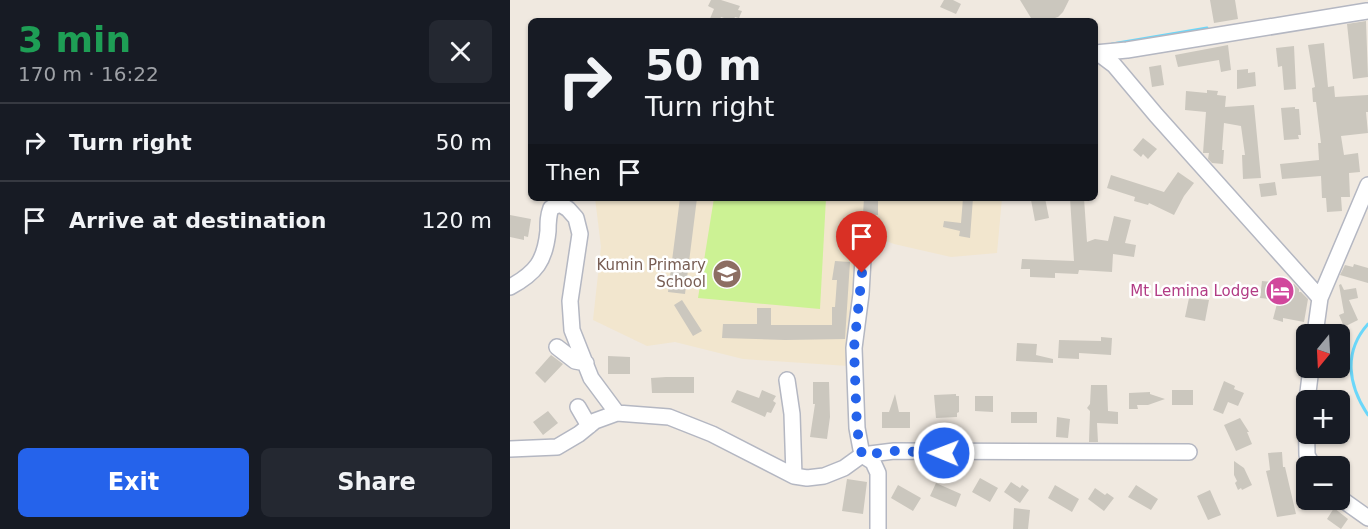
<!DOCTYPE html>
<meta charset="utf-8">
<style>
body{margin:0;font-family:"DejaVu Sans",sans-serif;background:#242831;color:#f1f3f6;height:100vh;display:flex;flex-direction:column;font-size:22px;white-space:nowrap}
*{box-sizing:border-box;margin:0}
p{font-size:20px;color:#9ea1a6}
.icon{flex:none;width:33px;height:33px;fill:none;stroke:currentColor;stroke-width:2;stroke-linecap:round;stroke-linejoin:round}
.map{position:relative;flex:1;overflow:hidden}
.details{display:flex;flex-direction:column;background:#171b24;width:510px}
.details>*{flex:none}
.guide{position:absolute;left:18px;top:18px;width:570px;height:183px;border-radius:9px;box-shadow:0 2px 4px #0004;background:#171b24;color:#f1f3f6;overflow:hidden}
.needle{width:39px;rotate:198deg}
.tools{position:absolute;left:786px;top:324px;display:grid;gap:12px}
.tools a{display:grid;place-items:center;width:54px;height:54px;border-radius:9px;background:#171b24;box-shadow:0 2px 4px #0004;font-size:30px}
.pin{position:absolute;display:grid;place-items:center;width:51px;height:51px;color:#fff;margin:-62px -26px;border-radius:50% 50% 50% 0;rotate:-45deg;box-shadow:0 0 6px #0007}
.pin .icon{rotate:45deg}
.me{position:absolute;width:66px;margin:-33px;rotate:271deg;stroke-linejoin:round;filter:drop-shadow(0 0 4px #0008)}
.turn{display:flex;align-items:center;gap:21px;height:126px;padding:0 18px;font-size:27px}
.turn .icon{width:78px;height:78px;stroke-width:2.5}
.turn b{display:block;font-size:42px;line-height:51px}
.then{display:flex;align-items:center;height:57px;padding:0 18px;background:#0003;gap:12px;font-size:22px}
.round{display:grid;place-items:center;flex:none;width:63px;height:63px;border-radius:9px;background:#242831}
.overview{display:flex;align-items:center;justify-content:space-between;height:102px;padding:0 18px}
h1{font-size:36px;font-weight:800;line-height:45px;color:#1e9e55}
.cta{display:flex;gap:12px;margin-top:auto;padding:12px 18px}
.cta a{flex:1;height:69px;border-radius:9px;background:#2563eb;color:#fff;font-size:24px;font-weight:800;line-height:69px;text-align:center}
.cta a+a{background:#242831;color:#f1f3f6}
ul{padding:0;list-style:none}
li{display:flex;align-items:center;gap:18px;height:78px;padding:0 18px;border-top:2px solid #363941}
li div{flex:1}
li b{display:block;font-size:22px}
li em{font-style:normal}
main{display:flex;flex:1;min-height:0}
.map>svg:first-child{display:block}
</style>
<main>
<section class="details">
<div class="overview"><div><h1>3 min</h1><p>170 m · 16:22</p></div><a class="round"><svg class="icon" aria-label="close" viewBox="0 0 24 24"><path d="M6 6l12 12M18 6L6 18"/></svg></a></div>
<ul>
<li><svg class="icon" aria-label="right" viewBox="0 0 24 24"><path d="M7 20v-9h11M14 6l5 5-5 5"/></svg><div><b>Turn right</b></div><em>50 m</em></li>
<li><svg class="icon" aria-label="arrive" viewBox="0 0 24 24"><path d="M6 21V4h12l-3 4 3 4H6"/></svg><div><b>Arrive at destination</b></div><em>120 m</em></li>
</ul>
<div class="cta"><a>Exit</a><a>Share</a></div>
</section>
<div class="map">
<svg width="858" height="529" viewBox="0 0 858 529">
<rect width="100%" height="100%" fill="#f0e9e0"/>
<path fill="#f2e6ce" d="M85,198H492L487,253L441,257L384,244L351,231L338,366L233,359L165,342L137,346L83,320L91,247Z"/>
<path fill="#ccf294" d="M204,198H316L310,309L188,298Z"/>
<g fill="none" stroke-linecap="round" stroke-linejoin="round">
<path stroke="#6bd7f9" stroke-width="3" d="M602,44L697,28
M858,324C833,352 838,385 858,415"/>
</g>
<path fill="#cbc7be" d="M201,0H211L230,6L228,10L232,11L229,18L225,17L223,21L211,17L209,21H199L204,9L198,6Z
M434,0H443L451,4L446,14L430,7Z
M510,0H559L553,12L548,17L536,21L521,18Z
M700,0H725L728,19L704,23Z
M856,21L858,77L843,79L837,24Z
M814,43L818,87L824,86L825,97L858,95V112H856L858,133L831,136L834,155L848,153L850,172L839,173L840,197H831L832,211L817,212L816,198H812L811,176L772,179L770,164L809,160L808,143H811L806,102H803L802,88L805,87L798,45Z
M718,45L721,70L711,72L709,60L668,67L665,55Z
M784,46L786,89L774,90L772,66L768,67L766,48Z
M651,65L654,85L642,87L639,67Z
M738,69V73L745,72L746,86L727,89V70Z
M697,90L708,91L707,95L716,96L715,107L744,105L751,178L733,179L732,155H735L731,126L714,123L712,150H714L713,164L702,163L698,159L699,153H693L696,112L675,110L676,91L697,93Z
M785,107V109H789L791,135H788L789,139L774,140L771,108Z
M633,138L647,149L638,159L633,154L631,157L623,150Z
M668,172L684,183L674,196L664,215L639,203L638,205L624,201L625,197L597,188L601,175L654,192Z
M765,182L767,195L751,197L749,184Z
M170,198H187L175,294L158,292Z
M354,198H368V215L353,214Z
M453,198H463L460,238L449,236L450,231L433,227L434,221L451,223Z
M531,198H535L539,218L525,221L521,200Z
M560,198H574L577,242L585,239L598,241L604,216L621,220L615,243L626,245L624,257L603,254L602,272L569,270L568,274L545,273V278L520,277V269H511L512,259L564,261Z
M0,215L21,219L18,237L14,236V240L0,237Z
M325,261L340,262L335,339L275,340L212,338L213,324H247V308H261V325H322V307H325L327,280H322Z
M844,264L858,268V283L830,275L835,265L843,267Z
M752,281L784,284L789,289V292H791L798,299L794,322L773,318V322L763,319L768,300L750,298Z
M831,284L834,290L846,288L848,298L839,300L848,320L834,327L829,315L834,313L829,285Z
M679,298L699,300L695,321L675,317Z
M172,300L192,331L183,336L164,305Z
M591,337L602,338L601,355L569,353V359L548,358L549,340L591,341Z
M507,343L527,344L526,355L543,359V363L506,361Z
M41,355L53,364L35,383L25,373Z
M98,356L120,357V374H98Z
M156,377H184V393H142L141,378Z
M714,381L725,386L724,389L734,393L728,406L718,402L713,414L703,410Z
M303,382H319L320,417L317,439L300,437L305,404H303Z
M581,385H597L598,411L608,412V424L587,423L588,442H579L580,411L577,408L580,404Z
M227,390L249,398L252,390L266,396L263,401L266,403L261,413L257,412L255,417L221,402Z
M662,390H683V405H662Z
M640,392V394L655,399L638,405H627L628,409H619V393Z
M385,394L389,412H400V428H372V412H379Z
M446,394V396H449V412L447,413V417L426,418L424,395Z
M465,396H483V412L465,411Z
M38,411L48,423L33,435L23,422Z
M501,412H527V423H501Z
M547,417L560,419L558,438L546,437Z
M730,418L739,432H737L742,444L726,451L714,425Z
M772,452L773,467H775L786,514L767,517L756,471L760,470L758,453Z
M724,461L734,468L742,485L732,490L731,488L728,490L725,483L727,481L724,475Z
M470,478L488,488L480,502L462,492Z
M337,479L357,482L353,514L332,511Z
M501,482L510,488L512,485L519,490L510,503L494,492Z
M426,483L451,494L446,507L420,496Z
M388,485L411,498L403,511L381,498Z
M545,485L569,499L562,512L538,498Z
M626,485L648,499L641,510L618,497Z
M585,488L595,495L597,493L604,498L594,511L578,499Z
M700,490L711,515L698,520L687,496Z
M504,508L520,510L518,529H503Z
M824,508L838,519L831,529L817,519Z"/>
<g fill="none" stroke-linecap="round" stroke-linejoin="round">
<g stroke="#b4b7c2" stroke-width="18">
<path id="minor" d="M585,53L617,50L857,11
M588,53L604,65L646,115L810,298
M354,241L351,294L344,348L347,428L352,455L363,462L368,473V529
M0,287C26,273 35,261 38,231C38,222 38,216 41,208L50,204L58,209L66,218L70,234L60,301L62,330L81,378L107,413L159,417L202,434L284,476L297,478L314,476L334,468L352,455L384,451L679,452
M805,334L810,298L858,185
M47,347L65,361L76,363
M277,380L282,414L284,476
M797,400L801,368
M796,401L797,455L803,466
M68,407L79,426
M0,449L47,447L69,434L85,421L107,413
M830,498L858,518"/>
</g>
<use href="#minor" stroke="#fff" stroke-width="15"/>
</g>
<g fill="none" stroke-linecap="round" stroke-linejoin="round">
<path stroke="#2563eb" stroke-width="10" stroke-dasharray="0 18" d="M352,273L344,348L347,429L352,455L384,451L434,453"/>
</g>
<defs>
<g id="school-disc" transform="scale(1.5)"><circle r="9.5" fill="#8d6e63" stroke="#fff"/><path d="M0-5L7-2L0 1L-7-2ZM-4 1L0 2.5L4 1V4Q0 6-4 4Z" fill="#fff"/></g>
<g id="hotel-disc" transform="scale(1.5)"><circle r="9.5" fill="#d1479c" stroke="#fff"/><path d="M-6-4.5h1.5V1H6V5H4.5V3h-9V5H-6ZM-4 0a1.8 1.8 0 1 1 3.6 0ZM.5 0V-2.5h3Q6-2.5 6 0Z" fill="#fff"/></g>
</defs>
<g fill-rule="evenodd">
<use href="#school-disc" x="217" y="274"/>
<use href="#hotel-disc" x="770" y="291"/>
</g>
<g text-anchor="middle" stroke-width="5" stroke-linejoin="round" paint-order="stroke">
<g font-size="15" fill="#785e54" stroke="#fff" text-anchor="end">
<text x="196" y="270">Kumin Primary<tspan x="196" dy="17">School</tspan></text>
</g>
<g font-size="15" fill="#b23c85" stroke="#fff" text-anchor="end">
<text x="749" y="296">Mt Lemina Lodge</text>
</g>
</g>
</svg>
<div class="tools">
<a><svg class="needle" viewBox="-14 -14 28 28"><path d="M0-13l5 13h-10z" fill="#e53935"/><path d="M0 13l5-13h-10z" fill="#9ea1a6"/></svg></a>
<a>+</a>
<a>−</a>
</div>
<div class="pin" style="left:352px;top:273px;background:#d93025"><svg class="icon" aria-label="arrive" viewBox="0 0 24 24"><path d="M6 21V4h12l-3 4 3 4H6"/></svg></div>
<svg class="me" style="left:434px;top:453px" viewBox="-20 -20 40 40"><circle r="17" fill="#2563eb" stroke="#fff" stroke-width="3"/><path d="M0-11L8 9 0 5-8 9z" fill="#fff"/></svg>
<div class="guide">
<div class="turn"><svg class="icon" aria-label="right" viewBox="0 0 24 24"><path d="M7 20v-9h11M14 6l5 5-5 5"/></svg><div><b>50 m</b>Turn right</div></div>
<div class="then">Then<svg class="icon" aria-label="arrive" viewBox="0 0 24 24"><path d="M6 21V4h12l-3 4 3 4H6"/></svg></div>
</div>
</div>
</main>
